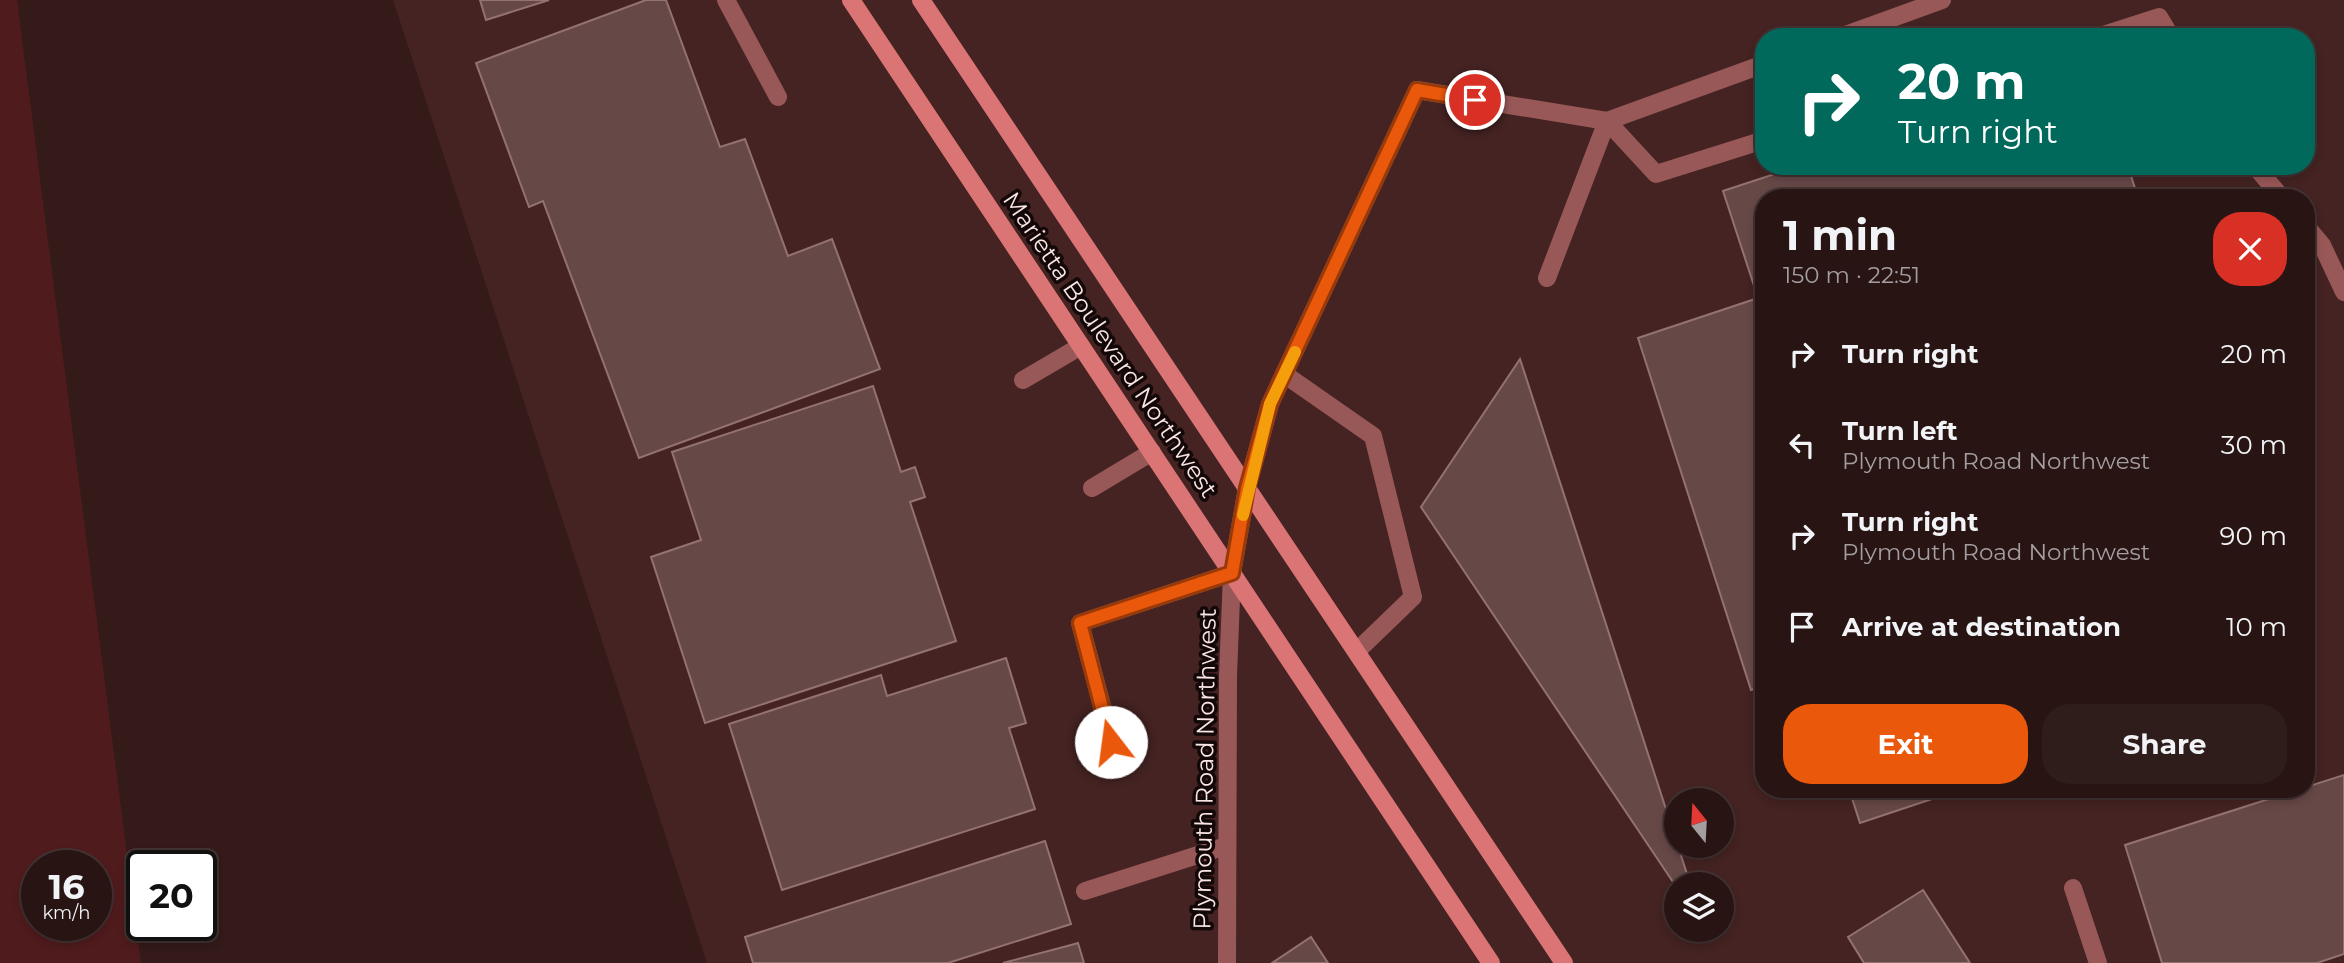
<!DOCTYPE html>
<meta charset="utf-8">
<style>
body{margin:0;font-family:Montserrat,sans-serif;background:#2f1d1c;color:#f1f3f6;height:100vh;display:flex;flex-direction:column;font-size:26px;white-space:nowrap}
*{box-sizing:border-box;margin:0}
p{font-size:23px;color:#a49ea0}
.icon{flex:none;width:38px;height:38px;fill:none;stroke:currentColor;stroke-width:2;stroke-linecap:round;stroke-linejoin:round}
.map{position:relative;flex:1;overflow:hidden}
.sheet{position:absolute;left:1755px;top:189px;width:560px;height:609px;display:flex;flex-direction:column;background:#271413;border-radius:28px;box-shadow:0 4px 10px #0003,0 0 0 2px #433333}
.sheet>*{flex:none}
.hud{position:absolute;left:1755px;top:28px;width:560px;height:147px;border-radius:28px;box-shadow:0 4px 10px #0003,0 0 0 2px #433333;background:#00695c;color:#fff;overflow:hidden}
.needle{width:46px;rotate:342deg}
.fabs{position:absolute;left:1664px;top:788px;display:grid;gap:14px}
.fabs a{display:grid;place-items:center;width:70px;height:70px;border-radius:50%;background:#271413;box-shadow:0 4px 10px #0003,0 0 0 2px #433333;font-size:35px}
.speed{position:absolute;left:21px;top:850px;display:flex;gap:14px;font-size:35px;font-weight:700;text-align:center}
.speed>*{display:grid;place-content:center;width:91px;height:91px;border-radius:50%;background:#271413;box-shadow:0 4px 10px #0003,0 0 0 2px #433333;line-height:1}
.speed small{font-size:18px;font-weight:400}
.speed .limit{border:4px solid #111;border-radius:10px;background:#fff;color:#111}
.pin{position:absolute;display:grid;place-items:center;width:60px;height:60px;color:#fff;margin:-30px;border:4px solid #fff;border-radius:50%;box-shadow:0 2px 7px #0007}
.me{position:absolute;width:77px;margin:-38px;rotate:345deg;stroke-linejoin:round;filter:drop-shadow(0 0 5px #0008)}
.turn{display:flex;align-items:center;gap:24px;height:147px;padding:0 28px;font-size:32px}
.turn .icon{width:91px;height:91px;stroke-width:2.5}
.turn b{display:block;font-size:49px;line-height:60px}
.round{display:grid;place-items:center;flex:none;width:74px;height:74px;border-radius:28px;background:#2f1d1c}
.overview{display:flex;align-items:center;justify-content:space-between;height:119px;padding:0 28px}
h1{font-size:42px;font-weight:700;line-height:52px}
.cta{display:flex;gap:14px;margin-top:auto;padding:14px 28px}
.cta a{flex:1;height:80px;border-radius:28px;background:#ea580c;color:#fff;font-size:28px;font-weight:700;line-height:80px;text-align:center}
.cta a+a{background:#2f1d1c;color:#f1f3f6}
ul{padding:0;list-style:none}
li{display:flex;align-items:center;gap:21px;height:91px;padding:0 28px}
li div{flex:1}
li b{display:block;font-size:26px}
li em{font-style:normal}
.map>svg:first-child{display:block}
</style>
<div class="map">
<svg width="2344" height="963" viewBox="0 0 2344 963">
<rect width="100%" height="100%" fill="#341a19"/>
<path fill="#442322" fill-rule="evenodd" d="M393,0H2344V963H707ZM1764,37H2306V166H1764ZM1764,198H2306V789H1764ZM1676,800H1722V845H1676ZM1676,884H1722V929H1676Z"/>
<path fill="#501b1d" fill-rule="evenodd" d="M0,0H17L141,963H0ZM37,866H96V926H37Z"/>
<path fill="#664847" stroke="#937271" stroke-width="2" d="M480,0H549L486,20Z
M646,0H666L720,147L745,139L788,256L832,239L880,369L639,458L543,201L529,207L476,63Z
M1799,166H2128L2138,198H1764V686L1751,690L1638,338L1758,298L1723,191Z
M1520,359L1687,874L1673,882L1421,507Z
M873,386L901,472L915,467L925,497L910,502L956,641L705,723L651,557L701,540L672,452Z
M1006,658L1026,723L1009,728L1035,809L782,890L729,724L881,675L887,696Z
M2344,775V954L2317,963H2162L2125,845Z
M1849,789H1962L1860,823Z
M1045,841L1071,924L948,963H753L745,937Z
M1923,890L1970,963H1864L1848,937Z
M1311,937L1328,963H1272Z
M1078,943L1084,963H1003L1071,945Z"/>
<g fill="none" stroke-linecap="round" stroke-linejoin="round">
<path stroke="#985857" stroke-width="18" d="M726,0L778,97
M2097,37L2159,17L2171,37
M2255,166L2282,198
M2306,226L2322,245L2344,292
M1547,278L1607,121L1656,174L1764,140
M1284,374L1373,436L1413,597L1357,651
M1023,380L1081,346
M1092,488L1152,452
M1118,766L1080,623L1232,573
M2073,888L2098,963
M1085,891L1226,846"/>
<path stroke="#985857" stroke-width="18" d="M1840,37L1942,0
M1227,963L1228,676L1232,573L1247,488L1270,404L1417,90L1607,121L1764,64"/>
<path stroke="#db7575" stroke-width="18" d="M851,0L1491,963
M921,0L1564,963"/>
</g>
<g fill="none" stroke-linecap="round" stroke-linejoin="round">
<g stroke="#983908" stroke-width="18">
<path id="route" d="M1111,742L1080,623L1232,573L1247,488L1270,404L1417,90L1475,100"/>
</g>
<use href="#route" stroke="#ea580c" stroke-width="12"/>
<path stroke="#f59e0b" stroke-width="12" d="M1243,515L1270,404L1295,352"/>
</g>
<g text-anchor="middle" stroke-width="7" stroke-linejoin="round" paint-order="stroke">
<g font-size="24" fill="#f9e6e5" stroke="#130808">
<text transform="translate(1110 345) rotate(56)" y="8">Marietta Boulevard Northwest</text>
<text transform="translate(1205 769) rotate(-89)" y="8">Plymouth Road Northwest</text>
</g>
</g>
</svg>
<div class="fabs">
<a><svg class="needle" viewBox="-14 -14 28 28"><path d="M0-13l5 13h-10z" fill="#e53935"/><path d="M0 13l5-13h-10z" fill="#a49ea0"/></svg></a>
<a><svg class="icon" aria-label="layers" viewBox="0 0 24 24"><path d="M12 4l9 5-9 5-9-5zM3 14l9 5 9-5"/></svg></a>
</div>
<div class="speed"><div>16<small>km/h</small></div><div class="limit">20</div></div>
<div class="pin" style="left:1475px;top:100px;background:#d93025"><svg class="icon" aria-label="arrive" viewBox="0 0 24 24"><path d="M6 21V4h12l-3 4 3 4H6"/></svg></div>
<svg class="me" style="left:1111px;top:742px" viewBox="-20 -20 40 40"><circle r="19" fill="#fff"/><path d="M0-13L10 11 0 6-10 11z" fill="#ea580c"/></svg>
<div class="hud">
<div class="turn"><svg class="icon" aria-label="right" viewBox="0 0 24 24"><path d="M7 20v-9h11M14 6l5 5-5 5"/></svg><div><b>20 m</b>Turn right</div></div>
</div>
<section class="sheet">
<div class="overview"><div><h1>1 min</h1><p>150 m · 22:51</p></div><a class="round" style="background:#d93025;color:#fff"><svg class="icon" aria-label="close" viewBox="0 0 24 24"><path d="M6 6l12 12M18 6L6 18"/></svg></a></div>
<ul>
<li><svg class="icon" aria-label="right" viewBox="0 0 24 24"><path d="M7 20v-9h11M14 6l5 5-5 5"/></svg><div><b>Turn right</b></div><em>20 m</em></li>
<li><svg class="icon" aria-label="left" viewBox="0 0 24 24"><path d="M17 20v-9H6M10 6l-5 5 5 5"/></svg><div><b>Turn left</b><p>Plymouth Road Northwest</p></div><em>30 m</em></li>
<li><svg class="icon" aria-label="right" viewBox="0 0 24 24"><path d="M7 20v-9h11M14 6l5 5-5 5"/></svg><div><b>Turn right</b><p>Plymouth Road Northwest</p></div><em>90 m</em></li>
<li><svg class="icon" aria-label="arrive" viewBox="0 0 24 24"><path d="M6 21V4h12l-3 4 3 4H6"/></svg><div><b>Arrive at destination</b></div><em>10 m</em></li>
</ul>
<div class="cta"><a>Exit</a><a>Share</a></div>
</section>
</div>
